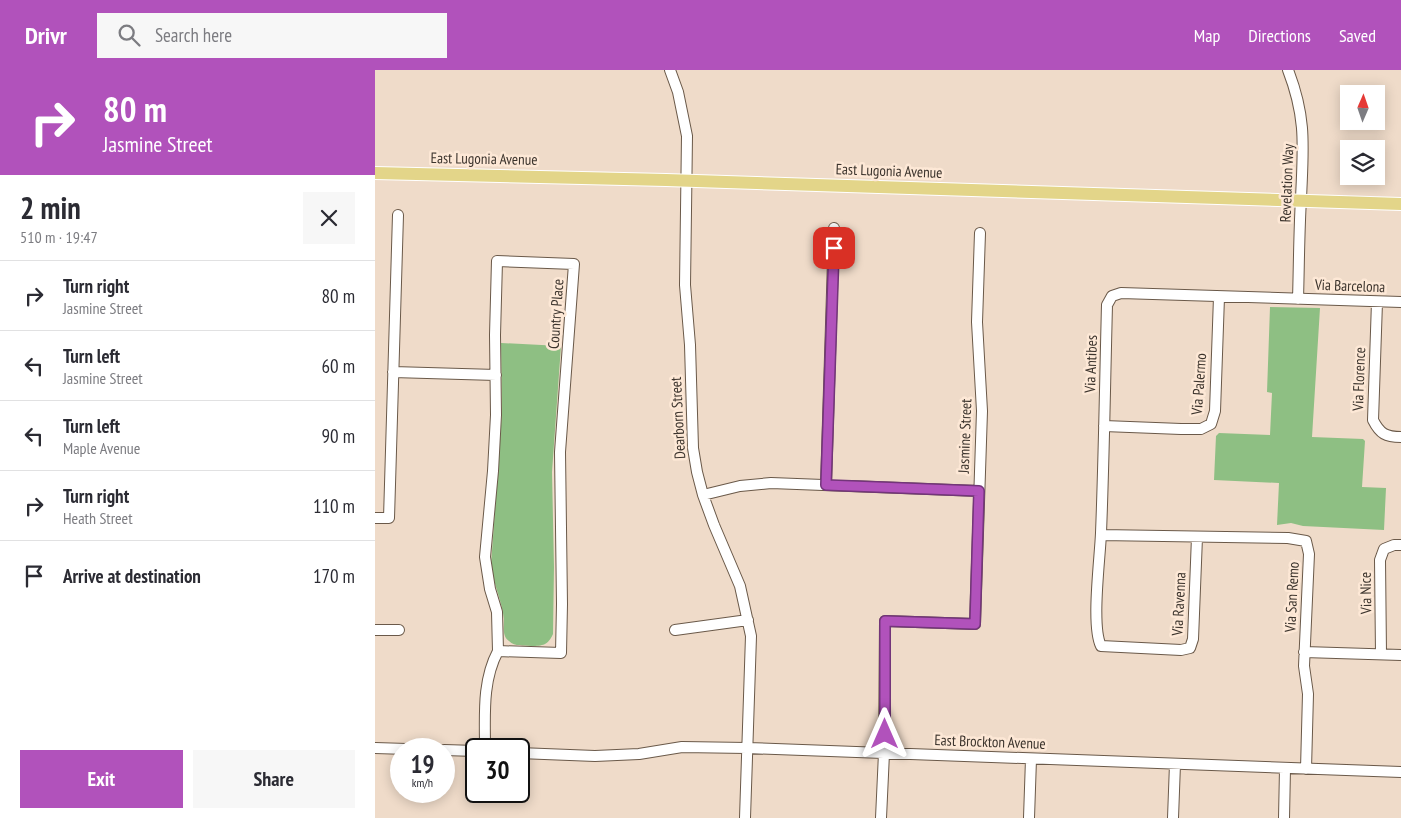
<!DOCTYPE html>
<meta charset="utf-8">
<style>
body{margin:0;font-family:"PT Sans Narrow",sans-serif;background:#f7f7f7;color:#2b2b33;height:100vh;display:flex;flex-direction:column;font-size:19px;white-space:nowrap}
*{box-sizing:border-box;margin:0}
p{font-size:16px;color:#7c7c81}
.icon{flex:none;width:28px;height:28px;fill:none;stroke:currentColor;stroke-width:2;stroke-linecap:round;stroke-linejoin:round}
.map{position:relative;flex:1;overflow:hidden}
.drawer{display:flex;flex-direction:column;background:#fff;width:375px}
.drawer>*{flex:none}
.banner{background:#b152bb;color:#fff;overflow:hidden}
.needle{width:32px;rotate:2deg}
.fabs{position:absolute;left:965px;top:15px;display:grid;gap:10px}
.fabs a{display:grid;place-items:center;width:45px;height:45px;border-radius:0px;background:#fff;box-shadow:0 2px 12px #0003;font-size:25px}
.speed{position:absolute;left:15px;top:668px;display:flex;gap:10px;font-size:25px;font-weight:700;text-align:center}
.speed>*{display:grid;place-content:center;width:65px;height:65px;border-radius:50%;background:#fff;box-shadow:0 2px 12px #0003;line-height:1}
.speed small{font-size:12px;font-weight:400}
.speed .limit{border:2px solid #111;border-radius:8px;background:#fff;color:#111}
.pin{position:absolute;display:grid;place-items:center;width:42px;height:42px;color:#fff;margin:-21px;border-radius:10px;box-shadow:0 2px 8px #0006}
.me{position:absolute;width:55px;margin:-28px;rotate:0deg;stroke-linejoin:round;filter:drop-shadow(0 0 4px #0008)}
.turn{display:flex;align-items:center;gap:18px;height:105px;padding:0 20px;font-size:22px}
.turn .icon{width:65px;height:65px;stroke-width:2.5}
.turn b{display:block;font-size:35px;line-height:42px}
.round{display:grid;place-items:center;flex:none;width:52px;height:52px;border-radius:0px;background:#f7f7f7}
.overview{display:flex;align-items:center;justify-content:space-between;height:85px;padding:0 20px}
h1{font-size:30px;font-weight:700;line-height:38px}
.action{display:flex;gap:10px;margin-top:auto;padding:10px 20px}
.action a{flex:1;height:58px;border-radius:0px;background:#b152bb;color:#fff;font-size:20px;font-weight:700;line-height:58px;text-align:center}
.action a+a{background:#f7f7f7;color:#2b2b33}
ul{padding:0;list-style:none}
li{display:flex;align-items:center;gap:15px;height:70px;padding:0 20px;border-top:1px solid #e1e1e2}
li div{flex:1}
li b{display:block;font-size:19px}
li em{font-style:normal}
header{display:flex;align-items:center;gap:30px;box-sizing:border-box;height:70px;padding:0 25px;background:#b152bb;color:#fff}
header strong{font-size:24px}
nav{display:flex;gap:28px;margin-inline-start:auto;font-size:18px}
.search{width:350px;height:45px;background:#f7f7f7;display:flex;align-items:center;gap:12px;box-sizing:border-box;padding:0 18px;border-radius:0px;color:#7c7c81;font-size:19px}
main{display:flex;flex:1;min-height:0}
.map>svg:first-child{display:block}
</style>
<header>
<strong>Drivr</strong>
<div class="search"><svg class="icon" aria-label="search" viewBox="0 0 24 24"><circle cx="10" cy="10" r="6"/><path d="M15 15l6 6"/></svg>Search here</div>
<nav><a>Map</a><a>Directions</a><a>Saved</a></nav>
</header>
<main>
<section class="drawer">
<div class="banner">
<div class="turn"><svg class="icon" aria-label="right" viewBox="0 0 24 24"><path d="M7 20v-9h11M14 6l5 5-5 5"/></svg><div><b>80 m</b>Jasmine Street</div></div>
</div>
<div class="overview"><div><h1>2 min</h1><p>510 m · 19:47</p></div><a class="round"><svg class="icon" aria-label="close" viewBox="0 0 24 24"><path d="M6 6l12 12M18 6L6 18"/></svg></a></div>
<ul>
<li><svg class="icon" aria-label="right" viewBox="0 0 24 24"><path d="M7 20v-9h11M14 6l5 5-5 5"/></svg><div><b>Turn right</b><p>Jasmine Street</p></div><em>80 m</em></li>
<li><svg class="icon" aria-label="left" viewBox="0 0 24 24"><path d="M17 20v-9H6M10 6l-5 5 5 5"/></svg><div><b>Turn left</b><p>Jasmine Street</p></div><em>60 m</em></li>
<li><svg class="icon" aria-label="left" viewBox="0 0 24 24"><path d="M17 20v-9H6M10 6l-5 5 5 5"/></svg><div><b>Turn left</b><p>Maple Avenue</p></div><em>90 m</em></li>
<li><svg class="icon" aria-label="right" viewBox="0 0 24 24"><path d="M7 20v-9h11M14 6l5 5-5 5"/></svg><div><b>Turn right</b><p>Heath Street</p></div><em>110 m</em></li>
<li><svg class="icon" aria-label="arrive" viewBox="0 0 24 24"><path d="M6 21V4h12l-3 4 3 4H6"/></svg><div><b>Arrive at destination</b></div><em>170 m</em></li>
</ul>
<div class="action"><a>Exit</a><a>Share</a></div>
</section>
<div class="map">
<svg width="1026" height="748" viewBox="0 0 1026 748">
<rect width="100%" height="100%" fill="#efdbc9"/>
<path fill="#8ebf83" d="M895,237L945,238L937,367L988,369L990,371L987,417L1011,418L1009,460L928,456L916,453L902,455L904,413L839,410L841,366L844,363L895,365L897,323L892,322Z
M126,273L186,276L177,402L179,497L178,564C173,575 168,576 156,576C149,575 140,577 134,571C127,566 129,557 129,549C127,531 118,513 116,495L127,342Z"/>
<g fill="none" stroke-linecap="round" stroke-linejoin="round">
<g stroke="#6a5949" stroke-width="12">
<path id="minor" d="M295,0L303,22L312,66L310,215L315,275L318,378L322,402L328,425L339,455L365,516L376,566L370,748
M913,0C932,49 928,78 926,129C924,162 924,196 923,229
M122,191L199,194L185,382L187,534L186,583L123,581L122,542L115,519L110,487L118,401L121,345L120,265Z
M1002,232L998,350C1005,364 1011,367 1026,367
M18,302L121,305
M729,356L806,359H826L836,354L840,341L844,227
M451,415L459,158
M328,425L365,416L396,413L604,421
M0,448H14L23,145
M726,465L913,468L931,471L934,484L929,596L933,624L931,699
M822,467L818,569L815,578L806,580L726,576C716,556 725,489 726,463C729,387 730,311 732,235L737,226L746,223L1026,232
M0,560H24
M300,560L373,550
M929,582L1026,585
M1006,584L1005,490L1009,479L1019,475H1026
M0,678L32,679
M110,679C110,645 107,611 123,581
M69,680L101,681
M144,683L220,686L264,684L307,677L372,678L1026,702
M506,748L509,683L510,551L600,554L607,341L602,252L605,163
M654,748L656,689
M798,748L800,694
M909,748L910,699"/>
</g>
<g stroke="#fff" stroke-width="14">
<path id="major" d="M0,103L291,110L1026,134"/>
</g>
<use href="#minor" stroke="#fff" stroke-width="10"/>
<use href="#major" stroke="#e3d589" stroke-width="12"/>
</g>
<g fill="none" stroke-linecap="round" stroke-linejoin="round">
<g stroke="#73357a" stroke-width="12">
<path id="route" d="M459,178L451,415L604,421L600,554L510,551V664"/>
</g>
<use href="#route" stroke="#b152bb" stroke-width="9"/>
</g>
<g text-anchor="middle" stroke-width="5" stroke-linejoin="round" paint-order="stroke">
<g font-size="15" fill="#3c342d" stroke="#fde8d6">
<text transform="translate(109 89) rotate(1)" y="5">East Lugonia Avenue</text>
<text transform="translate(514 101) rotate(2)" y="5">East Lugonia Avenue</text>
<text transform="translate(912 113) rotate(-88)" y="5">Revelation Way</text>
<text transform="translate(975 216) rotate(2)" y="5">Via Barcelona</text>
<text transform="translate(181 244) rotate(-86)" y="5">Country Place</text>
<text transform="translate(716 294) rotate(-88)" y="5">Via Antibes</text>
<text transform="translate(984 309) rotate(-88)" y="5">Via Florence</text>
<text transform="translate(824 314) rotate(-86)" y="5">Via Palermo</text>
<text transform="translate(303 348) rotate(-93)" y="5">Dearborn Street</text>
<text transform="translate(590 366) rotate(-88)" y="5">Jasmine Street</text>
<text transform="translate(991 523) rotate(-91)" y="5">Via Nice</text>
<text transform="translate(917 527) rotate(-87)" y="5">Via San Remo</text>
<text transform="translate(804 534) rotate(-87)" y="5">Via Ravenna</text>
<text transform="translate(615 672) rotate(2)" y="5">East Brockton Avenue</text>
</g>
</g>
</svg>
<div class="fabs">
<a><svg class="needle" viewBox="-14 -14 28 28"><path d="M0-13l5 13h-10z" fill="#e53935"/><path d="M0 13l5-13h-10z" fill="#7c7c81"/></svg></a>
<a><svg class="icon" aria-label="layers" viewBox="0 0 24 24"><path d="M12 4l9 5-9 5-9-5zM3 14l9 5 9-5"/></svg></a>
</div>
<div class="speed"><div>19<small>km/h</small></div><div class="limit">30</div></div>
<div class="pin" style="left:459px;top:178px;background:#d93025"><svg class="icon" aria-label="arrive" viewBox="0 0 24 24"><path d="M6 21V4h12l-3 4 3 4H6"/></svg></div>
<svg class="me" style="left:510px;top:664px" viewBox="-20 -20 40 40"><path d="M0-17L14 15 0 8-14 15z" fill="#b152bb" stroke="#fff" stroke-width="4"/></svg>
</div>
</main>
